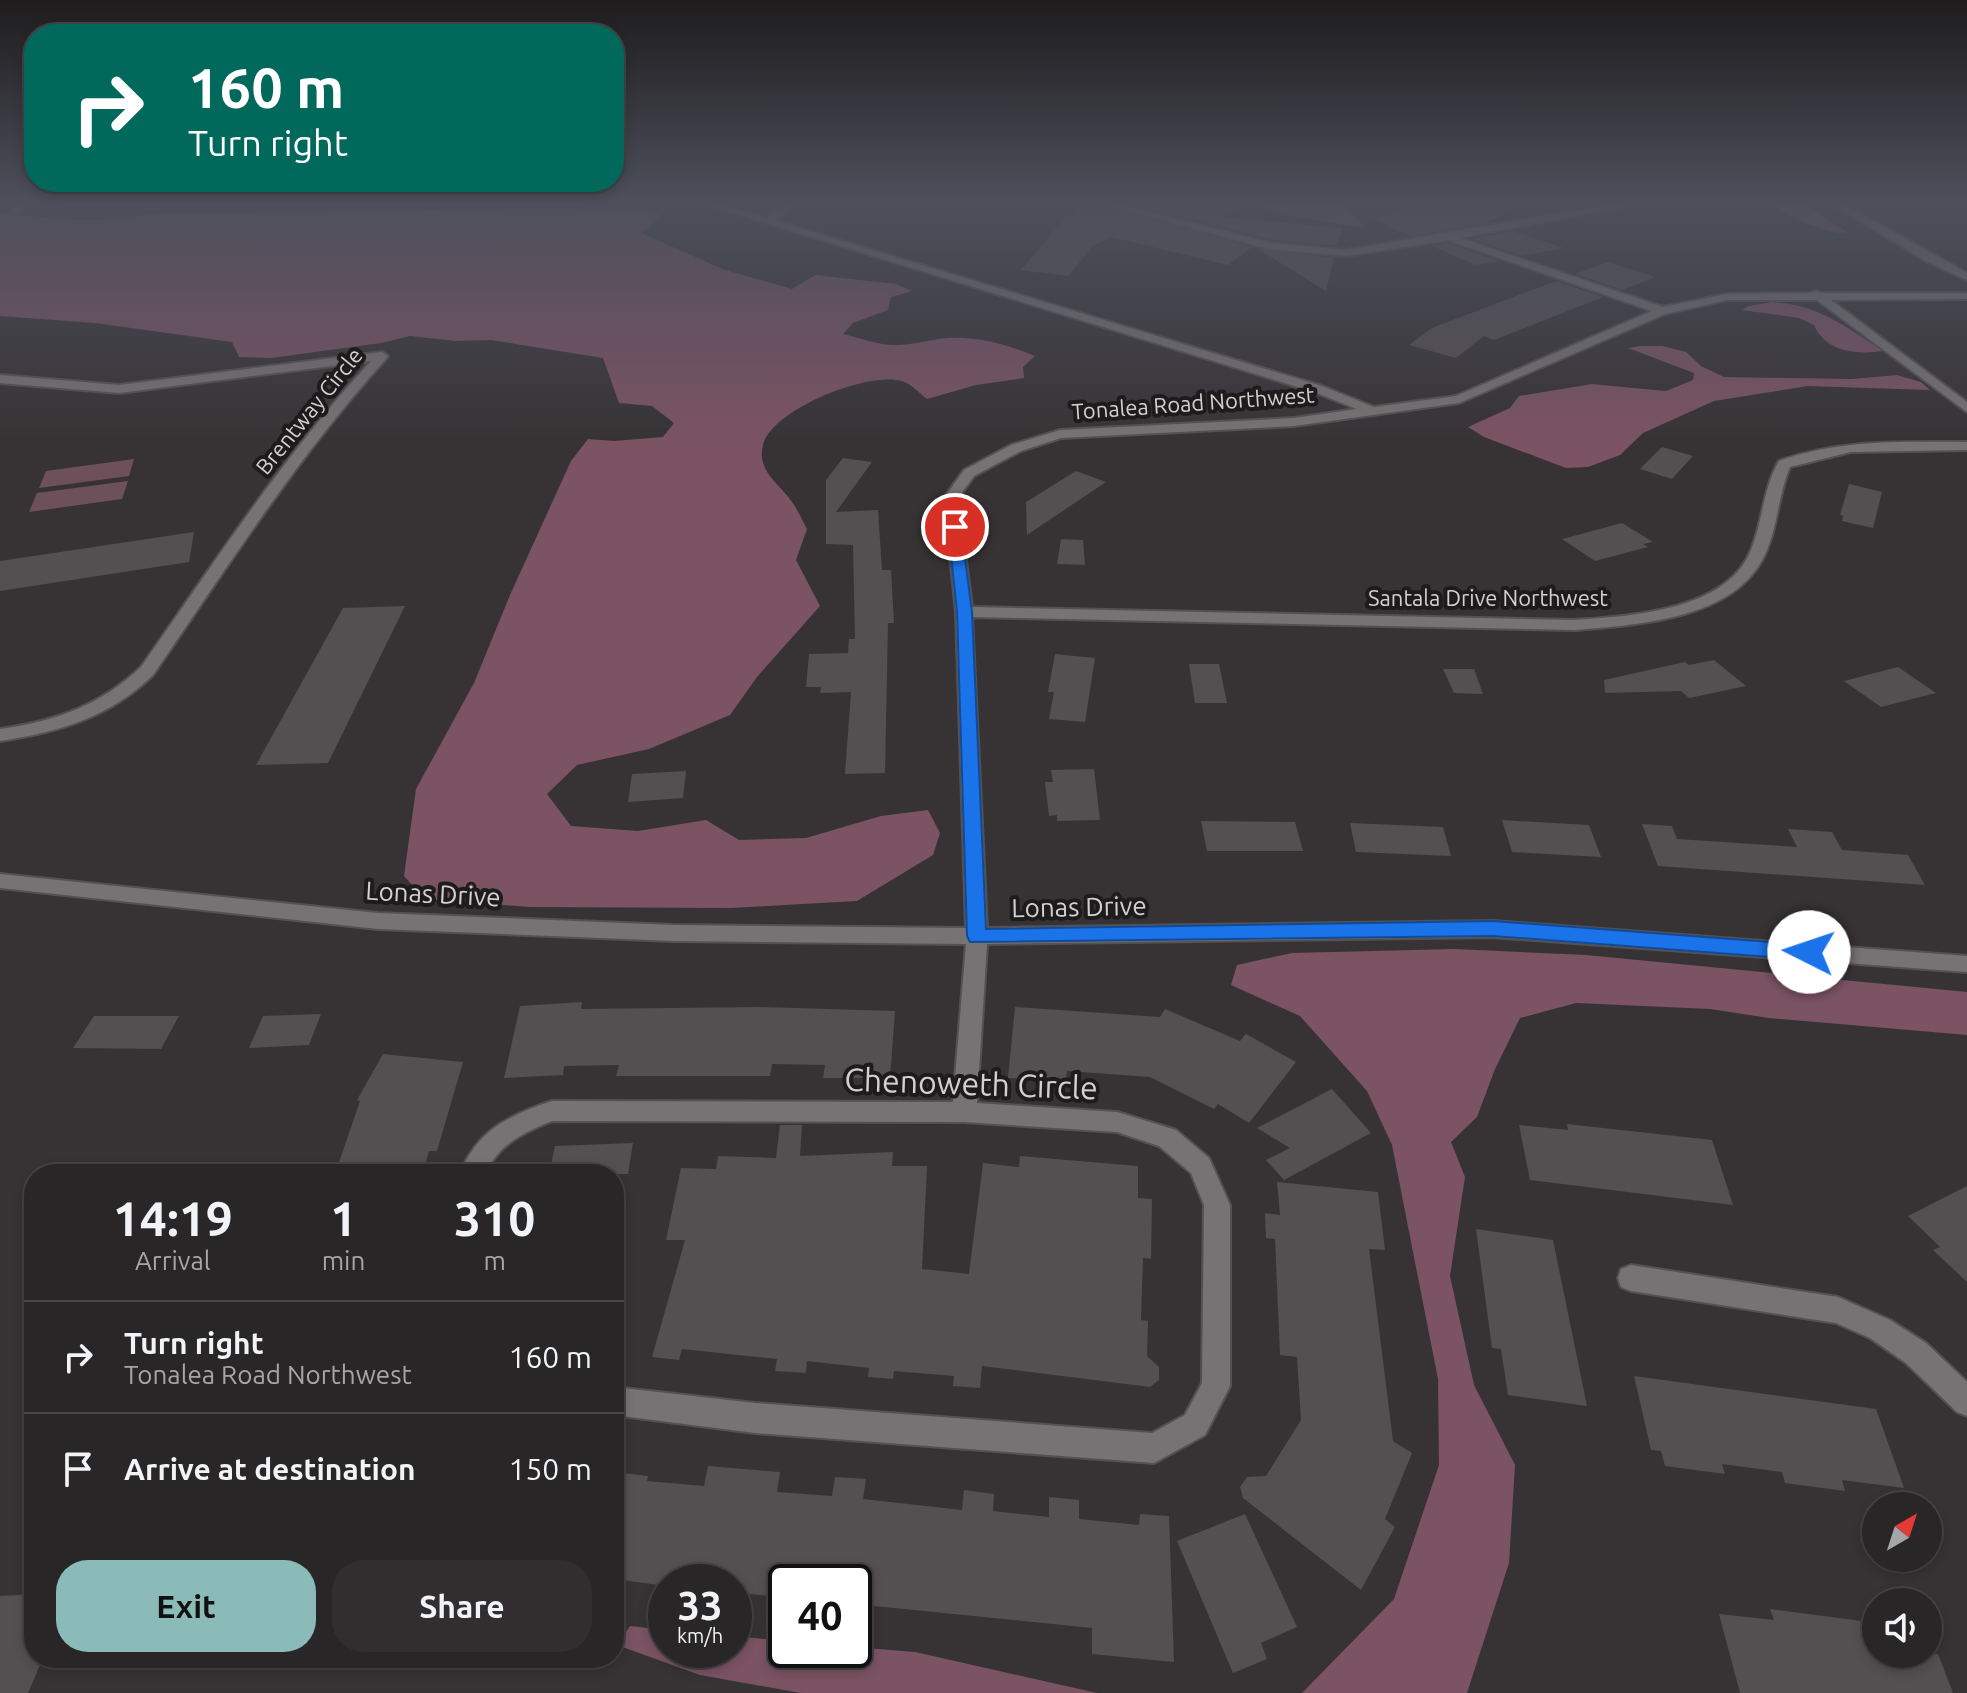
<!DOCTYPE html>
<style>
body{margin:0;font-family:Ubuntu,sans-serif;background:#312e30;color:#f1f3f6;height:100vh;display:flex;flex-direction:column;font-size:30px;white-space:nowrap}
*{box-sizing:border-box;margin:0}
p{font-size:26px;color:#a5a5a8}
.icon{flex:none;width:44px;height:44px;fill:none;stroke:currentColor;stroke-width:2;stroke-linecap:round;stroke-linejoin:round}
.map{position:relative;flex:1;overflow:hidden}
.drawer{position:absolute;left:24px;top:1164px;width:600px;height:504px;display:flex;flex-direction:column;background:#292628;border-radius:32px;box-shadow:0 4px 12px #0003,0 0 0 2px #454345}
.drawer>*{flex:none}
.top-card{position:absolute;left:24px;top:24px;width:600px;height:168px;border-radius:32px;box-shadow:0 4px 12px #0003,0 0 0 2px #454345;background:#00695c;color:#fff;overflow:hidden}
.needle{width:52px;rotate:39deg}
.fabs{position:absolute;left:1862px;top:1492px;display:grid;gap:16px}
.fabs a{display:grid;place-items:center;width:80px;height:80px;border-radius:50%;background:#292628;box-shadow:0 4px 12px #0003,0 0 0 2px #454345;font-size:40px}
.speed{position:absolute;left:648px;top:1564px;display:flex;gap:16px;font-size:40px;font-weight:700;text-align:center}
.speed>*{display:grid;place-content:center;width:104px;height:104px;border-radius:50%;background:#292628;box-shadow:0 4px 12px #0003,0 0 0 2px #454345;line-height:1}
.speed small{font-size:20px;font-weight:400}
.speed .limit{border:4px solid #111;border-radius:12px;background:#fff;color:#111}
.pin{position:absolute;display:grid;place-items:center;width:68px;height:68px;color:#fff;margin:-34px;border:4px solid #fff;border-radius:50%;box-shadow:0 2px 8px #0007}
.me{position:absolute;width:88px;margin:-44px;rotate:274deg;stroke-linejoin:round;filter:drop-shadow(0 0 6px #0008)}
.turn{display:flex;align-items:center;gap:28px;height:168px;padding:0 32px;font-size:36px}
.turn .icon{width:104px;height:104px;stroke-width:2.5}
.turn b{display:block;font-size:56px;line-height:68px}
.eta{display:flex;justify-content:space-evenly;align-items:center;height:136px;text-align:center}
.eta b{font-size:48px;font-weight:600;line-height:56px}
.cta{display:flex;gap:16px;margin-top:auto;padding:16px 32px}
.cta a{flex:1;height:92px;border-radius:32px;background:#8bbbb9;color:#111;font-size:32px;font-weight:600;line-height:92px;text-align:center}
.cta a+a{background:#312e30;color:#f1f3f6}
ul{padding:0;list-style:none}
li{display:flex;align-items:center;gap:24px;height:112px;padding:0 32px;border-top:2px solid #454345}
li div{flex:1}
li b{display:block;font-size:30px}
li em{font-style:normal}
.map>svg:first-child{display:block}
</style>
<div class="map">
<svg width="1967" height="1693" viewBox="0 0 1967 1693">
<rect width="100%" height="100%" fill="#373335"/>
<path fill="#6e505b" d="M134,459L129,476L39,488L46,471Z
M128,481L122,499L29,512L37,493Z"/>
<path fill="#7b5363" d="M1249,203H1349L1347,209L1365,228L1286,215Z
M1772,203H1803L1847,232C1831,237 1784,215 1772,203Z
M558,208L654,212L662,216L641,233L725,270L792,289L815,275L896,284L912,291L891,297L888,310L853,323L843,334C859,338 876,344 892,345C912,346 929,339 949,338C977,336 1009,345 1035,356L1023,367L1024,378L976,385L927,399C919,393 912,384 902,381C868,371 772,409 763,445C756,471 780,484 792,502C798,510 802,520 807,529L796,560L820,606L757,677L730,715L649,749L577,765L547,794L571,826L638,831L706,820L739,840L806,838L881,816L928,810L940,833L933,855L857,901L731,908L530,907L425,899L404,876L416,789L474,683L510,595L571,461L588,439L614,441L663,437L674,423L652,406L619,403L603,358L491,340L456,341L410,336L381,343L271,358L239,357L232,342L95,323L0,316V213C48,217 91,226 139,215Z
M1772,302C1819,305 1845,326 1883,351C1856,355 1826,352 1814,325L1799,318L1742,310L1749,306Z
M1641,346H1662L1686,352L1701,366L1724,377L1852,379L1897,375L1921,382L1930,390L1808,386L1714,401L1643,433L1620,455L1588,467L1566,468L1484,437L1468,427L1510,408L1519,396L1592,384L1666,391L1693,380L1694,373L1628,348Z
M1455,949L1586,955L1967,992V1035L1769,1018L1710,1009L1576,1003L1520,1018L1495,1069L1477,1117L1451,1142L1465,1177L1450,1276L1474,1385L1515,1465L1509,1563L1467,1693H1302L1394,1599L1439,1465L1438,1379L1392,1145L1367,1091L1300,1016L1231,985L1237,965L1292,953Z
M630,1626L666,1630V1650H734V1636L786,1641V1650H854V1647L915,1652L1097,1693H801L700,1675L617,1645Z"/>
<path fill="#544f51" d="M1077,203H1096L1252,247L1228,265L1111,237L1092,246L1069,276L1021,270L1068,215L1076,216Z
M1129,203H1249L1222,217L1342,228L1337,246L1271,240Z
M1403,203H1520L1487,223L1410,236L1371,218L1402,212Z
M1512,231L1564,248L1522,256L1472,239Z
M1448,243L1499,261L1476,265L1432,246Z
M1256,248L1334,258L1326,291Z
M1607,262L1656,277L1622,290L1575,274Z
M1556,281L1603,297L1494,340L1484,336L1456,358L1409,345L1432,328Z
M1662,447L1693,456L1672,479L1640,469Z
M843,458L872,462L836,512L878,510L882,570H891L894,623H888L885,773L845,774L851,692L820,693L821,687H806L809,654L848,653L849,639H855L853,545L826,544V480Z
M1076,471L1106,482L1027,535L1026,502Z
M1849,484L1882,492L1873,528L1842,521L1843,516L1840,515Z
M1622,523L1653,542L1643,544L1648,547L1595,561L1562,539Z
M194,532L189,562L0,591V561Z
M1061,539L1083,540L1085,565L1057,564Z
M405,606L328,763L256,765L343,608Z
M1055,654L1095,658L1085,722L1049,719L1054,692H1048Z
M1714,660L1746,686L1689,698L1681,691L1605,693L1604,680L1685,662L1689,665Z
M1189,664H1219L1227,703H1195Z
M1898,667L1936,693L1881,707L1844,681Z
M1443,669H1474L1483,694L1454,693Z
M1094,769L1100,820L1057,821V815L1049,816L1045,782H1053L1051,770Z
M686,771L683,798L628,802L632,774Z
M1502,820L1589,825L1601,857L1512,852Z
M1201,821L1295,822L1303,851H1207Z
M1350,823L1443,827L1451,856L1356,852Z
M1642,824L1672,826L1677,839L1797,847L1788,829L1832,832L1842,850L1908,855L1925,885L1658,866Z
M582,1002L581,1009L759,1007L895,1011L890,1078H823L825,1065L772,1064L770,1076H616L619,1065L564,1066L563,1075L504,1078L520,1006Z
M1015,1007L1160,1017L1165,1009L1240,1041L1246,1034L1296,1062L1249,1123L1218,1104L1214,1109L1150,1077L1067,1071L1066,1082L1008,1078Z
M321,1014L309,1045L249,1048L263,1016Z
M94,1016H179L161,1049L73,1048Z
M383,1054L463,1062L437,1151H429L423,1174H335L360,1101L357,1100Z
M1332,1089L1371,1133L1284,1180L1266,1160L1290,1148L1257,1128Z
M1567,1124L1712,1140L1733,1205L1530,1180L1519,1125L1568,1130Z
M780,1125H802L800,1156L893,1152L892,1166H927L922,1269L969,1274L983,1163L1019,1167L1020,1156L1138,1166V1198L1152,1199L1151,1259L1143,1258L1141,1320L1148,1321L1147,1356L1159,1367V1380L1150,1387L982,1366L980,1388L953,1386L954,1376L894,1371L893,1379L868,1377L869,1368L807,1361L806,1373L775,1371L777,1359L682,1349L679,1360L652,1357L685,1240H666L681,1168L716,1169L718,1156L776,1158Z
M633,1143L628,1174H549L555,1146Z
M1277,1182L1378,1192L1385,1250L1369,1249L1393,1441L1412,1453L1385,1519L1395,1527L1361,1590L1243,1498L1240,1487L1247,1477L1266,1476L1301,1420L1297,1357L1280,1355L1275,1239L1266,1238L1265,1213L1280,1215Z
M1967,1186V1282L1933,1250L1940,1247L1908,1216Z
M1476,1229L1553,1240L1587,1406L1508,1395L1501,1349L1492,1348Z
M1634,1376L1876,1409L1904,1488L1842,1480L1845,1491L1785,1483L1782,1472L1722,1464L1725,1474L1665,1466L1661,1451L1651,1450Z
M708,1466L780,1472L777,1492L832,1496L835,1477L866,1479L863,1499L962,1510L964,1490L994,1494L993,1511L1049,1517V1497L1079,1500V1519L1139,1525L1140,1514L1169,1516L1174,1662L1092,1654V1628L854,1604V1582H786V1597L734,1593V1582H666V1586L614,1579V1472L648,1476L647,1481L704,1486Z
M1245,1514L1297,1627L1261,1643L1267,1659L1233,1673L1177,1541Z
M34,1594V1658H43L28,1693H0V1596Z
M1770,1609L1876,1623V1654H1938L1953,1693H1740L1719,1614L1774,1620Z"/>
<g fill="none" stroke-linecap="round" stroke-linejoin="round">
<g stroke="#555152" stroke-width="4">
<path id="minor" d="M21,203H32L19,213H13V209Z
M702,203H718L767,218L786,203H797L776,221L1322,386L1374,407L1456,396L1652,311L1448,240L1346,256L1270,249L1099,203H1116L1270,243L1346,250L1620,203H1642L1460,238L1663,307L1727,294L1811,293L1816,291L1822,293H1967V299L1831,300L1967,402V412L1817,300H1727L1665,314L1459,403L1294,426L1061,438L1021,451L974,476L958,498L972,607L1575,620C1630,616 1727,611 1751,550C1763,521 1763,488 1779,461C1841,439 1903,442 1967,442V450L1851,452L1790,467C1777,497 1778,533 1761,562C1728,620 1634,625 1575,630L972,617L987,928L1493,921L1967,956V972L1493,937L987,944L977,1103L1117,1112L1176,1130L1209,1158L1230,1205V1386L1205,1435L1154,1463L755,1433L614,1415V1387L755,1403L1152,1433L1185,1415L1202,1383L1204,1205L1191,1173L1159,1146L1117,1132L964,1122L552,1121C525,1132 496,1145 486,1174H460C477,1130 510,1115 552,1101L953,1102L966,944L673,941L378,929L0,888V874L378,913L673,925L966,928L956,612L944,498L964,470L1011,445L1060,430L1294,418L1357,409L1314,392Z
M1830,203H1842L1967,273V280L1924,260Z
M382,352L388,356L386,359C298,456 228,566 153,675C110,717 59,732 0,741V729C55,721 100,706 141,667C214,563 284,455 371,361L119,393L0,383V375L119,385Z
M1631,1265L1838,1297L1890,1320L1926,1343L1967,1382V1416L1957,1412L1906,1363L1870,1338L1836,1323L1631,1291L1621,1287L1618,1278L1621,1269Z"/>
</g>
<use href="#minor" fill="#777374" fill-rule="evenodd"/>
</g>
<linearGradient id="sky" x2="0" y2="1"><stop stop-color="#1e1c1d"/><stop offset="0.46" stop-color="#4d505c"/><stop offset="1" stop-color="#4d505c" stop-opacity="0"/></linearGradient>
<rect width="1967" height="440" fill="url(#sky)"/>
<path fill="#1a73e8" stroke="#114b97" stroke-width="2" d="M955,523L961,527L972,612L986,929L1493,921L1809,945L1816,947L1819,952L1816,957L1809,960L1493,936L970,942L967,936L957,612L948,527Z"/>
<g text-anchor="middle" stroke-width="8" stroke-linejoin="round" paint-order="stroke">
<g font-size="22" fill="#d3d0d1" stroke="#1d1b1c">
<text transform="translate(1193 403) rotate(-4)" y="8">Tonalea Road Northwest</text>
<text transform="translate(309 411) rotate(-51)" y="8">Brentway Circle</text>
<text x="1488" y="606">Santala Drive Northwest</text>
</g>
<g font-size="26" fill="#d3d0d1" stroke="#1d1b1c">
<text transform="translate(433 894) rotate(3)" y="9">Lonas Drive</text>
<text transform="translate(1079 907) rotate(-1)" y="9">Lonas Drive</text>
</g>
<g font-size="32" fill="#d3d0d1" stroke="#1d1b1c">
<text transform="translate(971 1084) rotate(2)" y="11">Chenoweth Circle</text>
</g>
</g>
</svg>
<div class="fabs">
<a><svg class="needle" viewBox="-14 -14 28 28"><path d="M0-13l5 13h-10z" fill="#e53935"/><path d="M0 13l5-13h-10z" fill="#a5a5a8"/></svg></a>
<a><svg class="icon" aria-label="sound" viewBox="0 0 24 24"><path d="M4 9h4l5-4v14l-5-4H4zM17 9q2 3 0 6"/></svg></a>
</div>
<div class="speed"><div>33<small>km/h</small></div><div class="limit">40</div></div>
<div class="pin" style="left:955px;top:527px;background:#d93025"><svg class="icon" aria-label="arrive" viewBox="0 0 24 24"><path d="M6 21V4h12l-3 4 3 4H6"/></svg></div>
<svg class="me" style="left:1809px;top:952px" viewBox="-20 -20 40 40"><circle r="19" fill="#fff"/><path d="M0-13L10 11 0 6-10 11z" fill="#1a73e8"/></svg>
<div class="top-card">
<div class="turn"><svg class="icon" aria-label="right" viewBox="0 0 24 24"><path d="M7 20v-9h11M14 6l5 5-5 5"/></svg><div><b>160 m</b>Turn right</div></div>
</div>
<section class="drawer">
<div class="eta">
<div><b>14:19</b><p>Arrival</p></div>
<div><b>1</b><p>min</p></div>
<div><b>310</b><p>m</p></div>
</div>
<ul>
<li><svg class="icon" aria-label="right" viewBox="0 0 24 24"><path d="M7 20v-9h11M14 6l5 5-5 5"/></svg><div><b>Turn right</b><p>Tonalea Road Northwest</p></div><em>160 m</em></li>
<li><svg class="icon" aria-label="arrive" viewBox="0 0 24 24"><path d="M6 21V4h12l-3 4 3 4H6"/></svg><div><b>Arrive at destination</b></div><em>150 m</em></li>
</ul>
<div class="cta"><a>Exit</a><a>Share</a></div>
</section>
</div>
